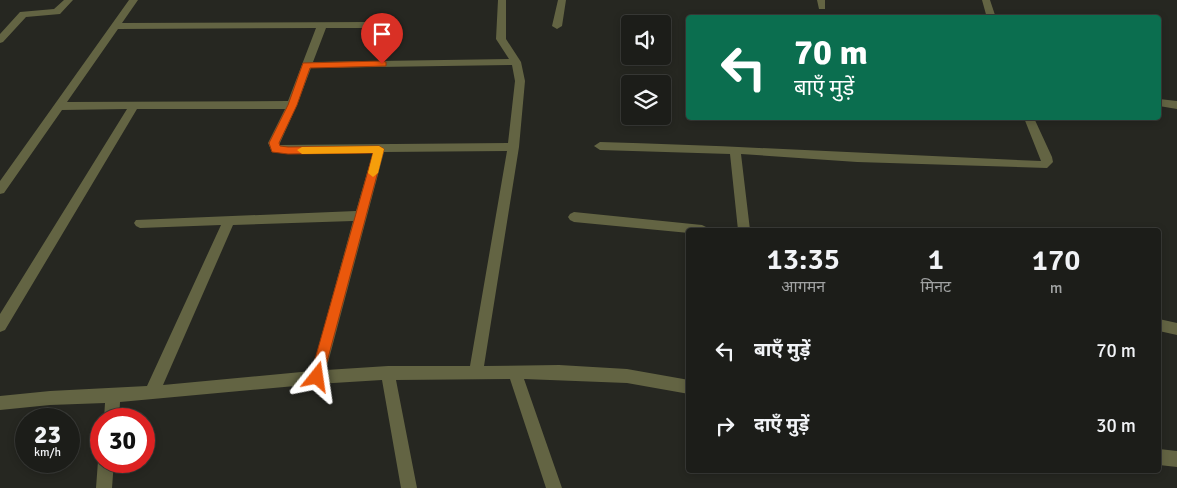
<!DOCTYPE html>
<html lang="hi">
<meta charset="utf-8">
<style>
body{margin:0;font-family:Signika,"Noto Sans Devanagari",sans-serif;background:#252622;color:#f1f3f6;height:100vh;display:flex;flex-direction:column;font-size:19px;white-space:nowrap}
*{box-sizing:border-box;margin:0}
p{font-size:16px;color:#a0a2a2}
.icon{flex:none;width:28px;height:28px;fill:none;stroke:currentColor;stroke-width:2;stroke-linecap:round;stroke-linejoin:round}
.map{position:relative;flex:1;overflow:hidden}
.side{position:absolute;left:686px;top:228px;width:475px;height:245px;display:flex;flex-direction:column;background:#1c1d19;border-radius:5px;box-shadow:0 2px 8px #0003,0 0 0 1px #3a3b38}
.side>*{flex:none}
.top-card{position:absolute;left:686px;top:15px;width:475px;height:105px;border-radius:5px;box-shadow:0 2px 8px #0003,0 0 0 1px #3a3b38;background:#0b6e4f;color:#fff;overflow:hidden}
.buttons{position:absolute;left:621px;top:15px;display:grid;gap:10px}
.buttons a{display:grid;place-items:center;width:50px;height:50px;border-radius:5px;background:#1c1d19;box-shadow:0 2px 8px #0003,0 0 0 1px #3a3b38;font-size:25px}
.speed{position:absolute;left:15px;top:408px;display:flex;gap:10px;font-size:25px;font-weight:700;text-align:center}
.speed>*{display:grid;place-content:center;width:65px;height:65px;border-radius:50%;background:#1c1d19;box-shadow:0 2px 8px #0003,0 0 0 1px #3a3b38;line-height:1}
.speed small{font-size:12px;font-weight:400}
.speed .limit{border:8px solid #d22;background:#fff;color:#111}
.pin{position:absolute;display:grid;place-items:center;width:42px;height:42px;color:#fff;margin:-51px -21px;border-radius:50% 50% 50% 0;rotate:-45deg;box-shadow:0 0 5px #0007}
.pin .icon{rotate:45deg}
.me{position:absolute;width:55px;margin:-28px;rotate:15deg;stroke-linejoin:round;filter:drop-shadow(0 0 4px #0008)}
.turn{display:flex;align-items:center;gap:18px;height:105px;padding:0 25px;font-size:22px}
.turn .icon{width:65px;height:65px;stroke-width:2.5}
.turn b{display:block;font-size:35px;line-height:42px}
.eta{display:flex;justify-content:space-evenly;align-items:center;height:85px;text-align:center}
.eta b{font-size:30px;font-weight:600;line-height:35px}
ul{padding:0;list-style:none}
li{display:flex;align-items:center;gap:15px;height:75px;padding:0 25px}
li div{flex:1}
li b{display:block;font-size:19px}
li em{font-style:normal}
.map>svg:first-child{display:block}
</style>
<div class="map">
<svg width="1177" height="488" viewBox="0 0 1177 488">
<rect width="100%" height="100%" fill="#262721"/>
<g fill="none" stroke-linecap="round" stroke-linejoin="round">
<path fill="#636443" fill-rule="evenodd" d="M64,0H73L60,14L26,17L3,42L0,43V34L20,12L54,9Z
M129,0H138L122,23L372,22L377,25L372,28H326L313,62L509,59L496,39L498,0H506V39L521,62L525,81L519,147L484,366L559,365L627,369L689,380V394L627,383L524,379L562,488H546L510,379L396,380L417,488H401L382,380L317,384L120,402L119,419H104L105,403L50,405L0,410V396L50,391L147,386L221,225L140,228L136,226L134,223L136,220L356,211L373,152H272L268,143L285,109H137L5,330L0,332V314L127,109L62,110L4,193L0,194V181ZM316,28L288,101L67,102L118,29ZM512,65L515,81L508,143L280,145V143L297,105L311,68ZM507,151L470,366H388L326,370L384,152ZM353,221L312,371L163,385L233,225Z
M558,0H566L562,26L557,29L552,26Z
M817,0H825V9H819Z
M982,0H990L996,18H987Z
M1159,99L1177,101V109L1159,106Z
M1024,118H1034L1052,157L1053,162L1047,168L857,162L741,154L750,230H738L730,154L600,150L594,146L600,142C747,146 894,155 1041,161Z
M574,212L702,225L706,227L708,230H689V233L574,222L570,220L568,217L570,214Z
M1159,319L1177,323V335L1159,331Z
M1159,449L1177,451V467L1159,465Z
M100,455L101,461H114L112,488H96L98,461Z"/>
</g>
<path fill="#ea580c" stroke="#983908" d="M382,61L386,62V66L310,68L297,105L279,143L280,146L288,147L379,146L384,149L323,377L321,381L317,383L312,381L310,377L373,153L288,154L272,152L269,143L288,105L303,63Z"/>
<path fill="#f59e0b" d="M379,146L384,149L378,173L373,177L368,173L373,153L302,154L297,150L302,147Z"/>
</svg>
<div class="buttons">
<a><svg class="icon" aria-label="sound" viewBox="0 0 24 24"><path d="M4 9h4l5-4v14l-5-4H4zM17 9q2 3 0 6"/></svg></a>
<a><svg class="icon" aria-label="layers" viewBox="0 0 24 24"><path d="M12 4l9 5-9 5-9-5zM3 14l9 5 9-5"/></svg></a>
</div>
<div class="speed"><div>23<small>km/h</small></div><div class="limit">30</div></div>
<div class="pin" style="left:382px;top:64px;background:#d93025"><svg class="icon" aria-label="arrive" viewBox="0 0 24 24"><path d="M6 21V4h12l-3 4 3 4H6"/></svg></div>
<svg class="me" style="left:317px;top:377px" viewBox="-20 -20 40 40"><path d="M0-17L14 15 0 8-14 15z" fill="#ea580c" stroke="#fff" stroke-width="4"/></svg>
<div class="top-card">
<div class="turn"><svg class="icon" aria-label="left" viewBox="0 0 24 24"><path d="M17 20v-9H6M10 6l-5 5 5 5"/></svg><div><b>70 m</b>बाएँ मुड़ें</div></div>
</div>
<section class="side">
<div class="eta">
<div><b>13:35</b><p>आगमन</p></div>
<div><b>1</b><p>मिनट</p></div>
<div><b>170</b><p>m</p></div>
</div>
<ul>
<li><svg class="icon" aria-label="left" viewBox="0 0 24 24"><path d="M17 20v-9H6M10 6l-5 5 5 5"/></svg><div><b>बाएँ मुड़ें</b></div><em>70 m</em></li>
<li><svg class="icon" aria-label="right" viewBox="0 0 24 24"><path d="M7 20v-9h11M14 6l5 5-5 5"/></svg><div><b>दाएँ मुड़ें</b></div><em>30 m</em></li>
</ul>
</section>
</div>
